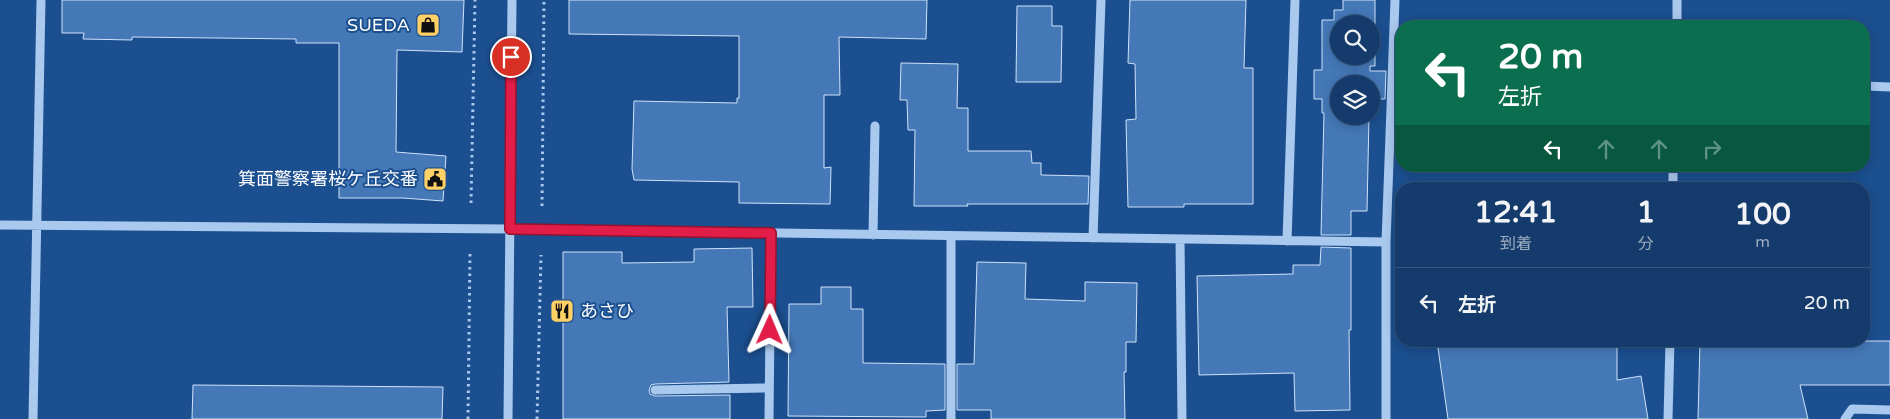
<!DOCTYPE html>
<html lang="ja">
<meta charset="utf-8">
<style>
body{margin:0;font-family:"Varela Round","Noto Sans JP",sans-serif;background:#1d4271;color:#f1f3f6;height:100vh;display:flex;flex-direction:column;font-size:19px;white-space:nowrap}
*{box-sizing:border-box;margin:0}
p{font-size:16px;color:#9dadc1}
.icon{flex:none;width:28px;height:28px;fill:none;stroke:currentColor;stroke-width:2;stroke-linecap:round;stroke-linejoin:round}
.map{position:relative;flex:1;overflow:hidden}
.drawer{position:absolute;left:1395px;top:182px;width:475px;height:165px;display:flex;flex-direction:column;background:#143b6b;border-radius:20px;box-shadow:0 2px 12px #0003,0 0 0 1px #33557e}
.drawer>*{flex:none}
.banner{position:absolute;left:1395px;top:20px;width:475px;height:152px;border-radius:20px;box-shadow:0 2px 12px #0003,0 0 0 1px #33557e;background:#0b6e4f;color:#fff;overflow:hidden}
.controls{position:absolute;left:1330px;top:15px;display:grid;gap:10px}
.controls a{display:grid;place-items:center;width:50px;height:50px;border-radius:50%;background:#143b6b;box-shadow:0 2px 12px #0003,0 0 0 1px #33557e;font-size:25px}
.pin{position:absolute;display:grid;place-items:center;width:42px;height:42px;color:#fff;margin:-21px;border:2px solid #fff;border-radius:50%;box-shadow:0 1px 5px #0007}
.me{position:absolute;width:55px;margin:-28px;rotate:1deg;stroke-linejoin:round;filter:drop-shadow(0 0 4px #0008)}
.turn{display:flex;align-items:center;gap:18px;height:105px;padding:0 20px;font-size:22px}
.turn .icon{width:65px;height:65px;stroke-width:2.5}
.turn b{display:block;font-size:35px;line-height:42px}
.lanes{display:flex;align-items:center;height:48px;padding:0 20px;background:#0003;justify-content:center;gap:25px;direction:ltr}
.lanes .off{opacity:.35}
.eta{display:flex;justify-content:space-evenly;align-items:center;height:85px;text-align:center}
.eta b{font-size:30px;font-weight:700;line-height:35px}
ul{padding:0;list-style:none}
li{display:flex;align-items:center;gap:15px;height:70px;padding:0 20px;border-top:1px solid #33557e}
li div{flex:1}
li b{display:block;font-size:19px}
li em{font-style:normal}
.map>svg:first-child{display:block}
</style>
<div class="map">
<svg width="1890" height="419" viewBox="0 0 1890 419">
<rect width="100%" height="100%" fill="#1b4f8f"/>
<path fill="#4478b7" stroke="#cfe3fa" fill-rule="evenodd" d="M62,0H464L462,52L397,50L396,152L446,156L443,201L403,198H339V43H296V39L132,37V40L83,39L84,33H62Z
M569,0H927L926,39L839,37L840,95H824V168L831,167L830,204L739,203V182L634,180L632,169L634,101L737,103V98H739V36L569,34Z
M1130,0H1246L1244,68H1253V204H1184V207H1128L1126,120L1136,119L1135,64L1128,63Z
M1343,0H1375V66H1370V71H1386L1385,99H1371V84H1339V116H1369L1367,211H1351V235H1321L1324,113H1322V99H1314V70H1322V20H1334V10H1343ZM1339,24H1371V56H1339Z
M1017,6H1052V26H1062L1061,82H1016Z
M901,63L958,64L957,108H968V151H1031L1032,163H1041V175L1089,176L1088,204H967L968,206H914L915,130H908L907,100H900Z
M1321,247L1351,248V330H1349L1350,410L1295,411L1294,373L1199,375L1197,276L1293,274V265H1320Z
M752,248L753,307H727L729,382L655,384L651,385L649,390L650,394L655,396L730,395V419H563V252H622V263L694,262V249Z
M977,262L1026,263L1025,299L1085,301V282L1137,283L1136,342H1126V372H1124L1125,419H991V410H957V364H974Z
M821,287H851V309H863V363L945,364V410L926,411V417L788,416L789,304H821Z
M1437,341H1617V380L1641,376L1648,419H1448Z
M1700,341H1890V385H1800L1808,419H1698Z
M193,385L443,387L442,419H192Z"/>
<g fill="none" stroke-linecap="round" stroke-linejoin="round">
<path stroke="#a9c9ee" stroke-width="3" stroke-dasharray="2.5 4" stroke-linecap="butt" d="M471,203L475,0
M542,206L544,0
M468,419L470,252
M537,419L541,255"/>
<path stroke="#a9c9ee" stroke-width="9" d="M1677,26V0
M1864,86L1890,87
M1673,189V166
M0,225L510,229L1386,242
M873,235L875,126
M1093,238L1101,0
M1180,239L1182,419
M1287,241L1295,0
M655,390L769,388
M33,419L41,0
M508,419L512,0
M769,419L771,233
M951,419V236
M1386,419V242L1395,0
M1668,419L1670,341
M1845,419L1852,409L1890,410"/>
</g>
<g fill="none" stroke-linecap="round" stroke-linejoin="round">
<g stroke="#92132f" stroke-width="12">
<path id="route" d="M511,57L510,229L771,233L770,330"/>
</g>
<use href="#route" stroke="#e11d48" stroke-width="9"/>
</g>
<defs>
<g id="shop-square" transform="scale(1.25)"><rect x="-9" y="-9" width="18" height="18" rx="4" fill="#ffd166" stroke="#1b4f8f"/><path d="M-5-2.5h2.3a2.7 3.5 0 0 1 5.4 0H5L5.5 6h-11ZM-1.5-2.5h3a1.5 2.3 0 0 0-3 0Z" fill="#111"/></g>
<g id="civic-square" transform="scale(1.25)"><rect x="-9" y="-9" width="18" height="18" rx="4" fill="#ffd166" stroke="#1b4f8f"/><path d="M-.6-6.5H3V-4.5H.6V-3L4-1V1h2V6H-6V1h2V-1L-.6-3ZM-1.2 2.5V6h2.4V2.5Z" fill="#111"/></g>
<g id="restaurant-square" transform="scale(1.25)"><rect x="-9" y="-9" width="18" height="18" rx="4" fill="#ffd166" stroke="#1b4f8f"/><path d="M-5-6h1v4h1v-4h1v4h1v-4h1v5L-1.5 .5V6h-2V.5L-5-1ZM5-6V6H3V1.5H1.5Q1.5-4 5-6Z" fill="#111"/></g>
</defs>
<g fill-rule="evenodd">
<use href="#shop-square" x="428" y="25"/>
<use href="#civic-square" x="435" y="179"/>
<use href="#restaurant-square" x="562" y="311"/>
</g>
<g text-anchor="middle" stroke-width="4" stroke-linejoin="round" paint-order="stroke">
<g font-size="18" fill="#fff" stroke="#1b4f8f" text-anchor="end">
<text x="410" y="31">SUEDA</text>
<text x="418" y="185">箕面警察署桜ケ丘交番</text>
<text x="580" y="317" text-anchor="start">あさひ</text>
</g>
</g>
</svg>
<div class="controls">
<a><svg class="icon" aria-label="search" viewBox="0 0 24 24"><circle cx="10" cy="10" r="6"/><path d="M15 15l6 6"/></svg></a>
<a><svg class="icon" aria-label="layers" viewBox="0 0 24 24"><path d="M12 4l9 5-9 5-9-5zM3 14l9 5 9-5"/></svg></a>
</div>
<div class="pin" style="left:511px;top:57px;background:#d93025"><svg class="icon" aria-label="arrive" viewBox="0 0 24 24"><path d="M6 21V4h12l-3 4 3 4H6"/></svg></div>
<svg class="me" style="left:770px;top:330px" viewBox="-20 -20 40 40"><path d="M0-17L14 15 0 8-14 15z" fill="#e11d48" stroke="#fff" stroke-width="4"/></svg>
<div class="banner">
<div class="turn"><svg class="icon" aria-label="left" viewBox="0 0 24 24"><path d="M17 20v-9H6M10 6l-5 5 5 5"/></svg><div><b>20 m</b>左折</div></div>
<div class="lanes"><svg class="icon" aria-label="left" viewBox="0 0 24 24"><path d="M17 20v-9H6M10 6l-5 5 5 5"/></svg><svg class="icon off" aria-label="ahead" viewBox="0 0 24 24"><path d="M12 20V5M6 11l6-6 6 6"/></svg><svg class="icon off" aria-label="ahead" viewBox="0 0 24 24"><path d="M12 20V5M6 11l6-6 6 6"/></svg><svg class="icon off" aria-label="right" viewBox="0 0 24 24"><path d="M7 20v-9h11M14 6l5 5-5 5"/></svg></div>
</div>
<section class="drawer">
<div class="eta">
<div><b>12:41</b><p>到着</p></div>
<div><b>1</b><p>分</p></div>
<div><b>100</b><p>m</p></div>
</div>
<ul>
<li><svg class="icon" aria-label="left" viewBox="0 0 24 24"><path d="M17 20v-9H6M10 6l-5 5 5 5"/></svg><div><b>左折</b></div><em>20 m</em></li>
</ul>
</section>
</div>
